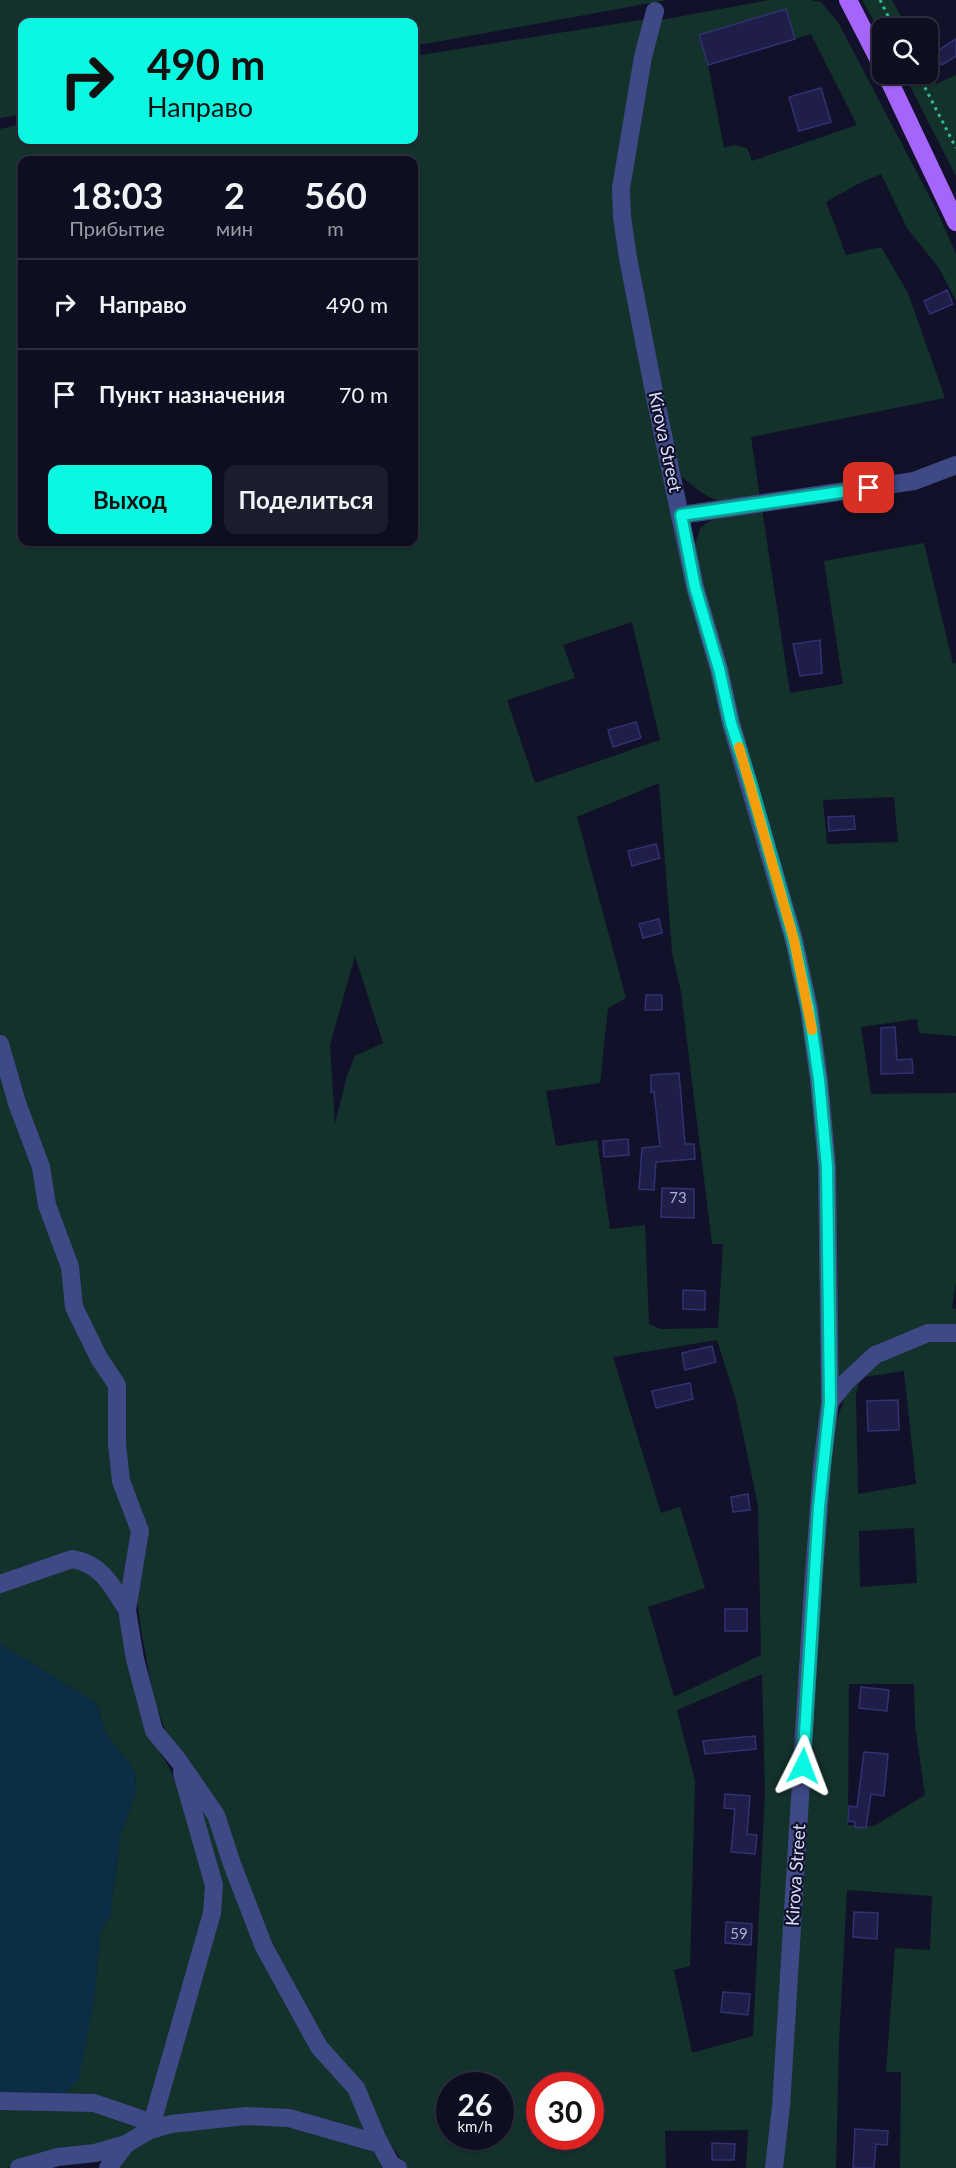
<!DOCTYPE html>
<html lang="ru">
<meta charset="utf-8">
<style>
body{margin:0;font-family:Lato,sans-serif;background:#1b1c2c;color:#f1f3f6;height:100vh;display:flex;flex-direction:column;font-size:22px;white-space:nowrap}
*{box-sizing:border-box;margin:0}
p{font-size:20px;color:#9a9ca4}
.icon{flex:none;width:33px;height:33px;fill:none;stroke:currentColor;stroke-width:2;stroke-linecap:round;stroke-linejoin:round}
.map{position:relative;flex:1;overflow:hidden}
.panel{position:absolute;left:18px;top:156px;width:400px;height:390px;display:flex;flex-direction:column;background:#0d0e1f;border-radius:12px;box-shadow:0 2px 4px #0004,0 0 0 2px #2d2e3d}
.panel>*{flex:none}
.banner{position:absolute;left:18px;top:18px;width:400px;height:126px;border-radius:12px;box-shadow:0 2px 4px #0004,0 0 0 2px #2d2e3d;background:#0cf7e2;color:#111;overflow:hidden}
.buttons{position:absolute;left:872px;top:18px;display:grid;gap:12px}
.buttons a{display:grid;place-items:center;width:66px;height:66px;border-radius:12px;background:#0d0e1f;box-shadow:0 2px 4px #0004,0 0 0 2px #2d2e3d;font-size:30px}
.speed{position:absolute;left:436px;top:2072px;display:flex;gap:12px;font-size:30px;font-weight:700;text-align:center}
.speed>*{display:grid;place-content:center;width:78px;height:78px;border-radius:50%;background:#0d0e1f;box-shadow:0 2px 4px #0004,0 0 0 2px #2d2e3d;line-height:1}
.speed small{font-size:15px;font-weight:400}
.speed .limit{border:9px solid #d22;background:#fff;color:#111}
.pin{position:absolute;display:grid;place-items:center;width:51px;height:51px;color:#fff;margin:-26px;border-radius:12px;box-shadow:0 3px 9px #0006}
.me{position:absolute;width:66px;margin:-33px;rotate:3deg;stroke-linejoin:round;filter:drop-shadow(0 0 4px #0008)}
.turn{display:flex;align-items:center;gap:21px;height:126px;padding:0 30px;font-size:27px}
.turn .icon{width:78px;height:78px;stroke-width:2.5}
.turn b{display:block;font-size:42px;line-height:51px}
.eta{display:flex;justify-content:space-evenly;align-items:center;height:102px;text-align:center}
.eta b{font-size:36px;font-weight:700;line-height:42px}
.action{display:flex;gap:12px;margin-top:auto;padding:12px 30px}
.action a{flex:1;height:69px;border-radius:12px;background:#0cf7e2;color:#111;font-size:24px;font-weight:700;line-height:69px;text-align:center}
.action a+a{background:#1b1c2c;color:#f1f3f6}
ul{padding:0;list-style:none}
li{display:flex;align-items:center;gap:18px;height:90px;padding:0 30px;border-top:2px solid #2d2e3d}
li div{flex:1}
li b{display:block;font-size:22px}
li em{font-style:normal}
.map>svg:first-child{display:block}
</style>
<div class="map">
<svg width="956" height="2168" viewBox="0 0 956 2168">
<rect width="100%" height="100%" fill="#111229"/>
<path fill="#14322c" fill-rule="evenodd" d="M0,0H667L414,46V22H22V114L0,118Z
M769,0H810L821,2L839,24L937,211L956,254V301L939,268L907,228L881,174L860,183L826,202L846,255L881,247L908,293L945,398L751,437L760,498C717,504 714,504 681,476L631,255L627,188L641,95L661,20ZM786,9L795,39L811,34L857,125L752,161L747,148L734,145L724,148L708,65L699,35Z
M862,0H892L907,28H882V35Z
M647,19L621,252L787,941L809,1060L821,1165L825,1383L768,2168H746L748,2130L665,2131L666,2168H407L323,2043L266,1941L232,1841L207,1786L168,1738L154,1700L141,1629L136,1591L134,1531L125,1598L95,1561L0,1578V129L22,124V140H414V56ZM22,160H414V542H22ZM632,622L660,740L535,783L507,700L575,678L563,645ZM659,783L672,952L681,992L712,1244H723L718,1328L661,1329L649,1324L645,1225L610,1229L597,1140L556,1146L546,1091L600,1083L608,1008L626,998L577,817ZM355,956L383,1043L355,1056L347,1076L335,1124L330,1045ZM717,1340L736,1400L758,1506L761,1655L674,1697L648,1607L705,1588L680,1507L661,1513L613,1357ZM762,1674L765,1794L753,2036L692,2053L674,1970L690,1966L695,1781L677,1710ZM450,2085H501V2136H450ZM540,2085H591V2136H540Z
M927,67L936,84L956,75V176L904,74H927Z
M762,509L790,693L843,684L824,561L924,543L953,664L956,663V1036L919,1033L917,1019L861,1027L871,1094L956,1093V1282L952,1308L956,1309V1325C923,1327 893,1333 866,1353C854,1361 846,1374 833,1380L831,1137L752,769L694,547L701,527L712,520ZM894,797L898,842L827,844L823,800Z
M956,1338V2168H900L901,2072H886L895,1948L930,1950L932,1896L847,1890L839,2043L836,2168H779L832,1432L846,1395L867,1365L903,1344ZM904,1371L916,1484L858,1494L856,1395L858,1385L865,1377ZM914,1528L917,1583L860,1587L859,1531ZM849,1684H914L915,1725L925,1795L874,1826L848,1825Z
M71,1563L107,1585L119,1617L147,1733L168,1765L184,1802L209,1880V1908L142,2125L112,2145L29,2158L7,2168H0V2095L94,2001L100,1932L110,1917L120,1836L136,1792L135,1771L106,1734L96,1703L0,1644V1587Z
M196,1807L210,1815L242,1907L352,2089L374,2136L287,2114L158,2124L217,1908Z
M288,2123L376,2151L392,2168H114L126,2152L157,2133L178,2128Z"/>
<path fill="#0c2d46" d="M0,1644L96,1703L106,1734L135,1771L136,1792L120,1836L110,1917L100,1932L94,2001L79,2079L64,2095H0Z"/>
<path fill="#1e1e49" stroke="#313174" stroke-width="1.5" d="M786,9L795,39L708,65L699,35Z
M956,39V56L942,65L934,53Z
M821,88L831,122L799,131L789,97Z
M947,290L953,304L930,314L924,301Z
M820,640L822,673L800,676L793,644Z
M636,722L641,738L613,747L608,730Z
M854,816L855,829L829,831L828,817Z
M656,844L660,858L632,866L628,851Z
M659,919L662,933L643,938L639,924Z
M646,995H662V1010H645Z
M895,1027L897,1060L912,1059L913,1073L881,1074V1028Z
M679,1073L685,1144H694L695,1159L656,1162L654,1190L639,1189L642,1148L660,1146L654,1092H651V1075Z
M628,1139L629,1155L604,1157L603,1141Z
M662,1188L694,1189V1218L661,1217Z
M683,1290L705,1291V1310L683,1309Z
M712,1346L716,1362L685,1370L682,1353Z
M690,1383L693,1399L656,1408L652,1391Z
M898,1400L899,1430L868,1431L867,1401Z
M748,1494L750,1510L733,1512L731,1497Z
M725,1609H747V1631H725Z
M861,1687L889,1690L887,1711L859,1708Z
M755,1736L756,1749L705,1754L703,1741Z
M864,1752L888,1754L884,1796L871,1794L866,1828L855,1827V1822L848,1821L849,1806L857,1807Z
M725,1794L750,1796L747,1834L757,1835L755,1854L731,1852L735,1809L724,1808Z
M854,1912L878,1913L877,1939L853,1937Z
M726,1922L752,1924L751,1945L725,1943Z
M723,1992L750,1994L748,2015L721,2012Z
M855,2129L888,2131L887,2145L876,2144L874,2168H853Z
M712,2143L735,2144L734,2160H712Z"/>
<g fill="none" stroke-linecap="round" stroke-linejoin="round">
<path stroke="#34b796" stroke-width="3" stroke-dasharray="3 4.5" stroke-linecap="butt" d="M880,0L894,28
M918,74L956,148"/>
<path stroke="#3e4986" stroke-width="18" d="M655,11L643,57L621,188L622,217L628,258L654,392L695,587L719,669L731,723L794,940L809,1009L819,1080L827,1167L830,1402
M681,515L914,481L956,465
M0,1044L17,1103L41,1167L47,1205L70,1267L74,1307L99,1358L117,1385V1444L121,1481L140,1531L127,1610L135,1659L154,1731L178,1760L216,1815L232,1864L264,1947L319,2047L356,2088L377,2138L391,2164L398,2168
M0,1584L72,1559C101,1563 113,1587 127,1610
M0,2101L94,2103L141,2119L150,2130
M150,2130L212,1913L214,1885L182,1773
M19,2168L58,2157L95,2153L126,2144L150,2130L171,2124L246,2116L289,2118L380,2144
M108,2168L126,2144
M774,2168L781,2106L813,1587L822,1466L830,1402L846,1382L875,1355L928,1333H956"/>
<path stroke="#a665fa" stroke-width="18" d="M848,0L882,66
M886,74L956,222"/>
</g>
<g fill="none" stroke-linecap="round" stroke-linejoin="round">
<g stroke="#08a193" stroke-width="15">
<path id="route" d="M803,1766L819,1507L830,1402L827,1167L819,1080L809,1010L794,940L750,783L731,723L719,669L695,587L681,515L869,488"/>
</g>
<use href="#route" stroke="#0cf7e2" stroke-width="10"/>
<path stroke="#f59e0b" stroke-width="10" d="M739,747L794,940L812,1030"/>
</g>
<g text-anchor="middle" stroke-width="4.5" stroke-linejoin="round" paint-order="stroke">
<g font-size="15" fill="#abadd1">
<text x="678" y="1203">73</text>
<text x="739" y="1939">59</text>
</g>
<g font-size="18" fill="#daddfe" stroke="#111229">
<text transform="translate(665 442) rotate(78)" y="6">Kirova Street</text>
<text transform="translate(796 1875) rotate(-86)" y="6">Kirova Street</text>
</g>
</g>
</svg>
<div class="buttons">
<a><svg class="icon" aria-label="search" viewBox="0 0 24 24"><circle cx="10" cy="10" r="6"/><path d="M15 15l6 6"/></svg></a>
</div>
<div class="speed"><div>26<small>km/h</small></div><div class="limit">30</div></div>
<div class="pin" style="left:869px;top:488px;background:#d93025"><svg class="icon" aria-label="arrive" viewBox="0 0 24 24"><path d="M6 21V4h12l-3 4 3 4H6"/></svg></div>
<svg class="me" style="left:803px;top:1766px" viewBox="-20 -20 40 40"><path d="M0-17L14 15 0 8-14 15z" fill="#0cf7e2" stroke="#fff" stroke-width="4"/></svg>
<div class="banner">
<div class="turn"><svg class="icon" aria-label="right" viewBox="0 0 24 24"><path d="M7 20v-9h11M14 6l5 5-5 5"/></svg><div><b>490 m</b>Направо</div></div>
</div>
<section class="panel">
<div class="eta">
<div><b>18:03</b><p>Прибытие</p></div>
<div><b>2</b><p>мин</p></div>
<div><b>560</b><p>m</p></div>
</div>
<ul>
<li><svg class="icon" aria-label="right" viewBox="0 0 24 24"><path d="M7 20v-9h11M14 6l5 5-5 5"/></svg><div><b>Направо</b></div><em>490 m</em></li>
<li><svg class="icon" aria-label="arrive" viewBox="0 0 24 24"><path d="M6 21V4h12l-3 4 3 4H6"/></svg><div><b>Пункт назначения</b></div><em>70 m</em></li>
</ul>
<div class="action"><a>Выход</a><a>Поделиться</a></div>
</section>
</div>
